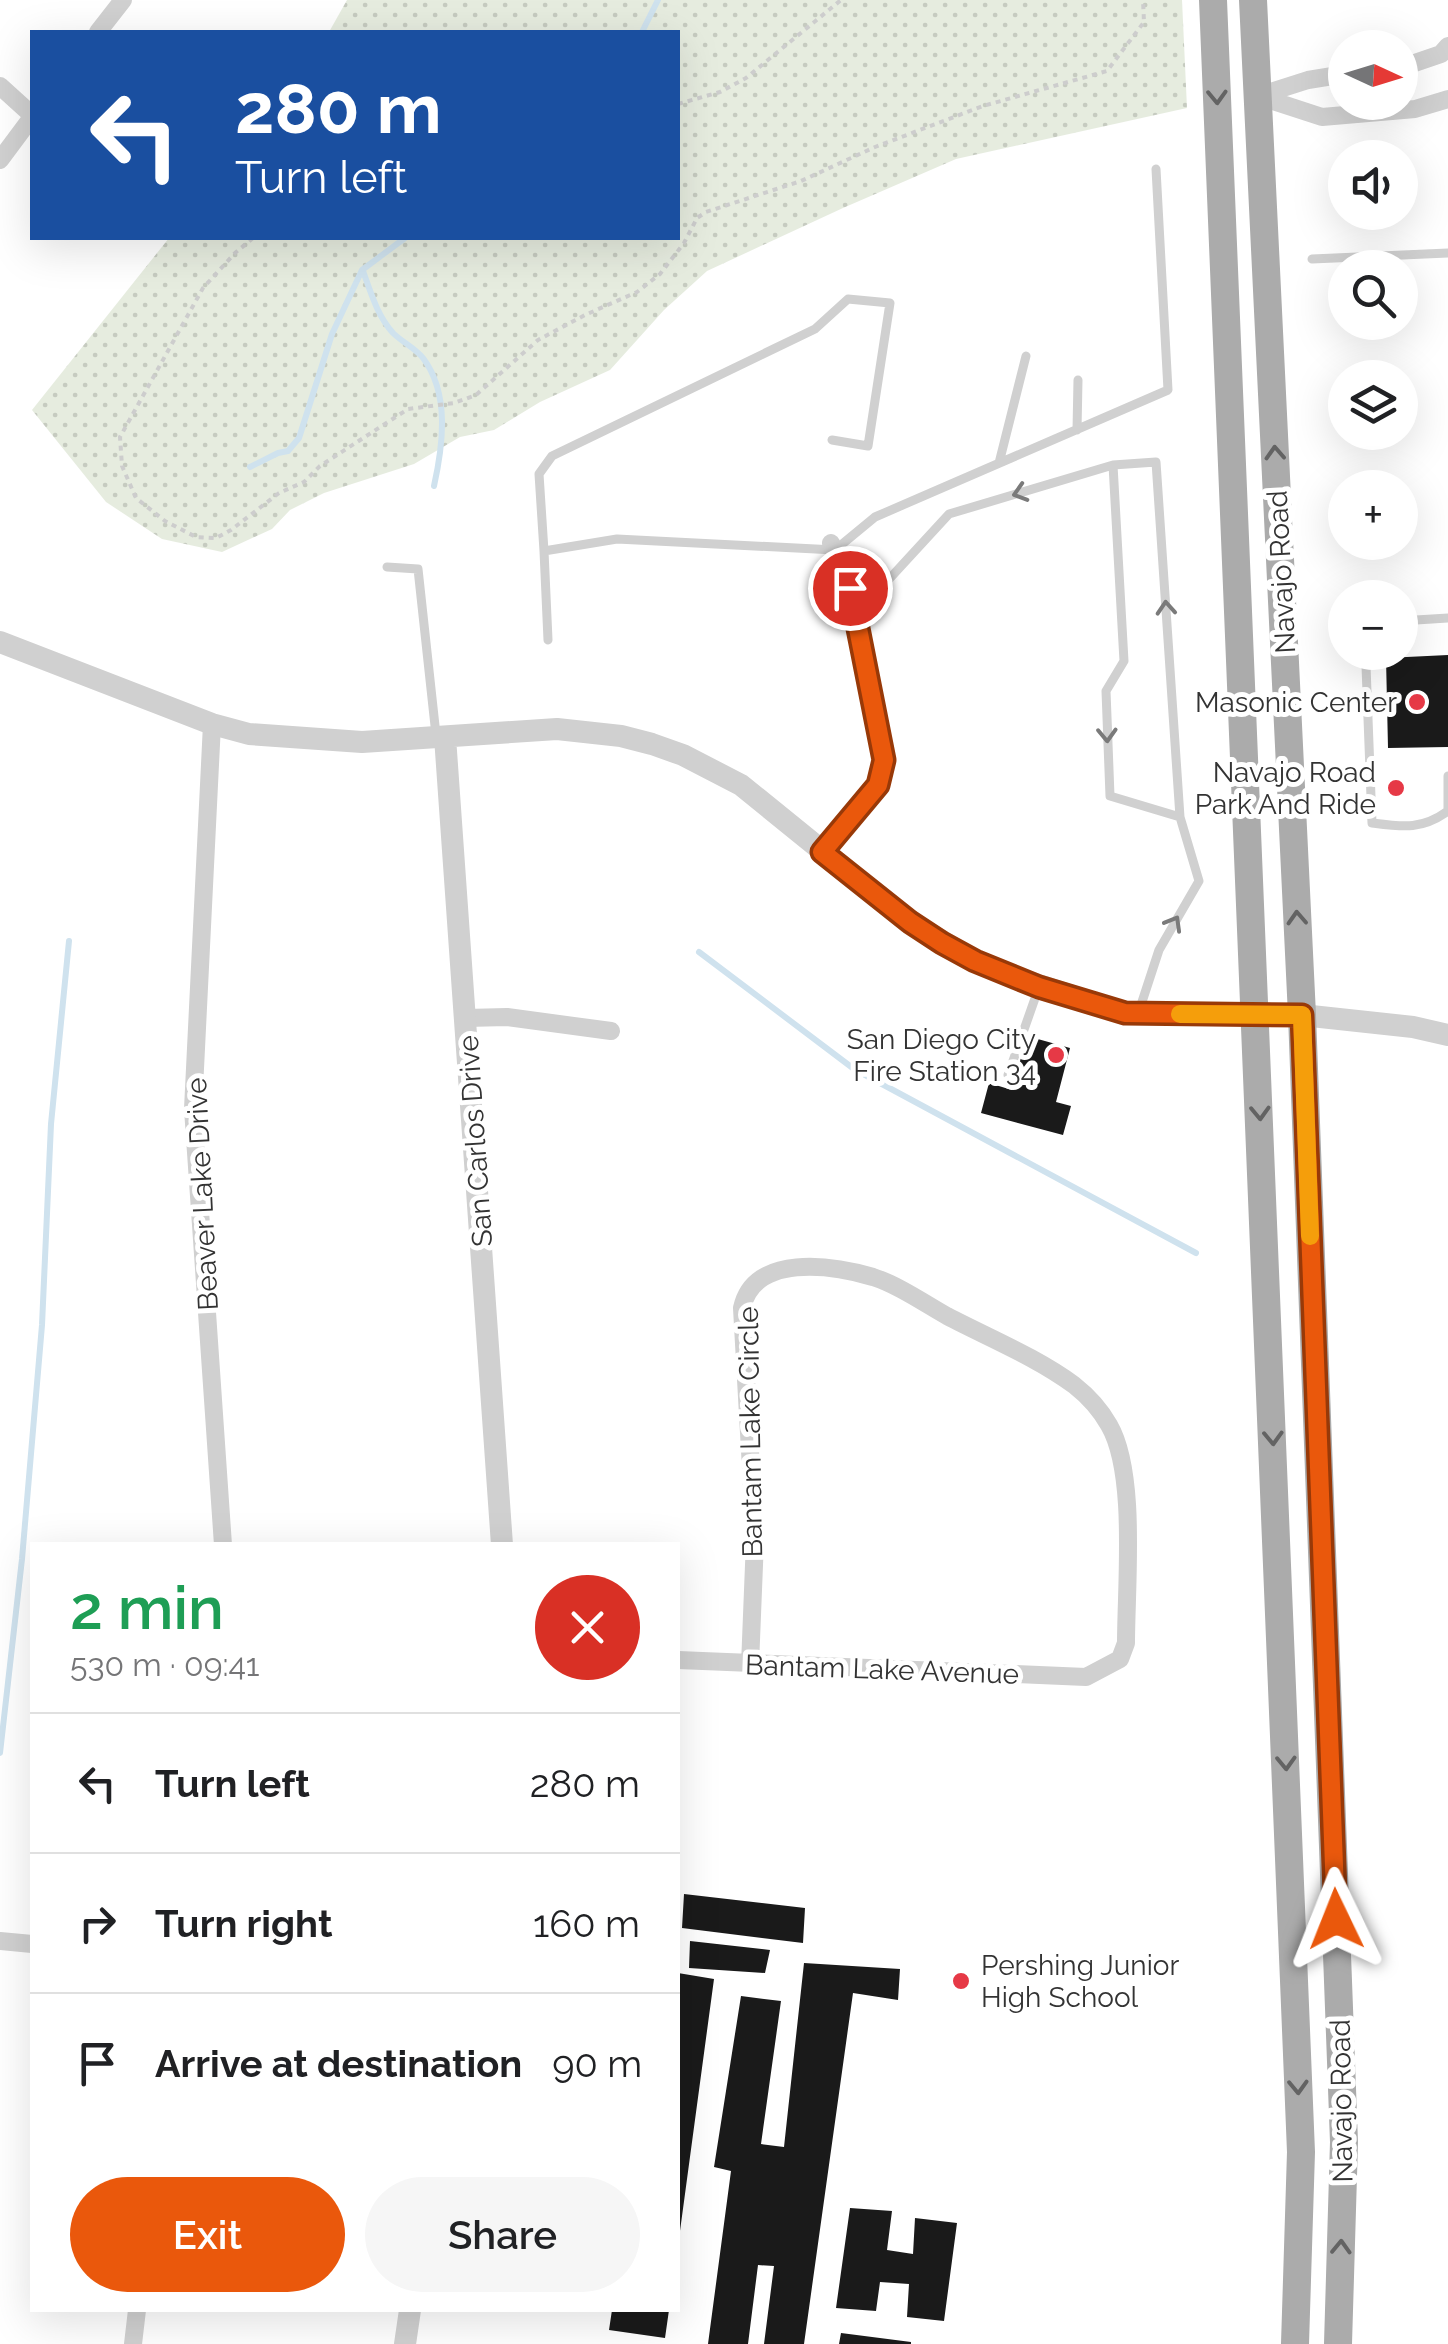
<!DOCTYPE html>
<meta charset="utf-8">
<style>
body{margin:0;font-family:Raleway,sans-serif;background:#f6f6f6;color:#202124;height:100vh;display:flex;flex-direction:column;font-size:38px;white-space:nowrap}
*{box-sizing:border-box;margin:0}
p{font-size:32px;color:#757577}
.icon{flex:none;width:55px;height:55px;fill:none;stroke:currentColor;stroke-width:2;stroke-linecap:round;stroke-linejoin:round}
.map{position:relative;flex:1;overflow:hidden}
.side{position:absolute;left:30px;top:1542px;width:650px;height:770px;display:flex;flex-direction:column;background:#fff;border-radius:0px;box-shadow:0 10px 40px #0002}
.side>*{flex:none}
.top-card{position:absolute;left:30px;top:30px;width:650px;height:210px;border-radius:0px;box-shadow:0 10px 40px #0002;background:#1a4fa0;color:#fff;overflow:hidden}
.needle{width:65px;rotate:94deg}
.tools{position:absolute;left:1328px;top:30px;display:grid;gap:20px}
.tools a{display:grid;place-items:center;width:90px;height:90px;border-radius:50%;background:#fff;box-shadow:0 10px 40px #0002;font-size:50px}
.pin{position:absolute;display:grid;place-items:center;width:85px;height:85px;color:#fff;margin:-42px;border:5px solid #fff;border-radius:50%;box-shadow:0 2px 10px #0007}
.me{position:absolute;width:110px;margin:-55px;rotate:358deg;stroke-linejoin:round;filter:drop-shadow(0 0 8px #0008)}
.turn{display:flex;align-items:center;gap:35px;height:210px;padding:0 40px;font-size:45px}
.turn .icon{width:130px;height:130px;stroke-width:2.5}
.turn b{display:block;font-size:70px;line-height:85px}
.round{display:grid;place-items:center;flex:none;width:105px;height:105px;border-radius:52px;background:#f6f6f6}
.head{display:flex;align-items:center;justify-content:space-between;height:170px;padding:0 40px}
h1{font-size:60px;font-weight:600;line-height:75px;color:#1e9e55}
.cta{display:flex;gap:20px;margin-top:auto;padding:20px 40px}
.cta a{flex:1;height:115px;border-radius:60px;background:#ea580c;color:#fff;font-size:40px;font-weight:600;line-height:115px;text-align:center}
.cta a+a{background:#f6f6f6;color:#202124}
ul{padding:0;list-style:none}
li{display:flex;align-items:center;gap:30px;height:140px;padding:0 40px;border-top:2px solid #e0e0e0}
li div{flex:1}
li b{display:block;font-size:38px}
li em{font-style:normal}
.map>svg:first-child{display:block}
</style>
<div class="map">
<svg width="1448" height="2344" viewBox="0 0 1448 2344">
<defs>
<pattern id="grass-dots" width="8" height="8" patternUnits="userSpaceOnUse" patternTransform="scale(2.5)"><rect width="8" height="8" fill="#e6ecdf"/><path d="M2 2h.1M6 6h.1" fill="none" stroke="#c6cbc0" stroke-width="1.8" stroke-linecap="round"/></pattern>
</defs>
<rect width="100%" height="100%" fill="#fff"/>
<path fill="url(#grass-dots)" d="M347,0H1182L1187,108L956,159L843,208L707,271L664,310L610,370L540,402L494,430L460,437L414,464L324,493L290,510L272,529L222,552L162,539L106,502L32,410L169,238H678V32H329Z"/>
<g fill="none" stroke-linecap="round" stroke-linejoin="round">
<path stroke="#cfe2ee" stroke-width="6" d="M642,32L658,0
M363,271C371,293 377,315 393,333C402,342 415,348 423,358C450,394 443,445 434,486
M250,467L278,453L288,451L299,438L332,334L362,270L405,238
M699,952L854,1069L1196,1253
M0,1753L22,1559L42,1325L51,1124L69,941"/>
</g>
<path fill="#1a1a1a" d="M1448,655V747L1388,748L1386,658Z
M1027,1036L1070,1048L1056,1102L1071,1106L1063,1135L981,1113L989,1083L1012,1090Z
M684,1894L805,1908L803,1943L682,1928Z
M690,1941L770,1950L765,1973L689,1968Z
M804,1963L900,1969L898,2000L853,1993L804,2344H764L774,2266L758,2265L748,2344H708L731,2171L714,2167L741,1996L781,2001L761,2144L784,2147Z
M678,1973L714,1979L680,2231H678Z
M850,2208L892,2211L887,2250L913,2254L915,2218L957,2223L944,2321L907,2317L909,2284L880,2282L876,2311L836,2308Z
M612,2310H669L665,2338L609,2330Z
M841,2333L911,2342V2344H839Z"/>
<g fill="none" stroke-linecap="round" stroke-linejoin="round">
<path stroke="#cdcdcd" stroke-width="4" stroke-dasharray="5 5" stroke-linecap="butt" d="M678,104L720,92L746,78L841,0
M253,238L235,253L203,288L120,437L122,466L136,498L165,521L196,537L216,538L231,530L279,493L304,482L320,466L408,409L454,403L476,395L538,340L585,315L637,292L660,274L684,243L697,218L706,212L801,181L875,147L983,106L1107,71L1144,22L1143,0"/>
<path stroke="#d0d0d0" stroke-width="9" d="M1312,259L1448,253
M1077,430L1078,380
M999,463L1026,356
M544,551L539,474L552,456L815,329L848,299L890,303L868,446L832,440
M387,567L418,569L436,735
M857,614L949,514L1113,465
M1400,621L1448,618
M1342,625H1345
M548,640L544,551L617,539L835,550L875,517L1168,390L1156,169
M1366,666L1372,823C1403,827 1422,830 1448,811
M1448,811V776
M1139,1011L1159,950L1199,881L1180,817L1156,462L1113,465L1124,661L1106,691L1110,796L1180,817
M1008,1075L1039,987"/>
<path stroke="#d0d0d0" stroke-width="18" d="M98,32L123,0
M1400,68L1441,54L1448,46
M0,86L32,115
M1258,96L1322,117L1415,109L1448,99
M1258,96L1308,80L1345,74
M0,160L32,117
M212,724L193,1109L223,1545
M822,852L878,785L884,760L850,588L831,543
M466,1018L507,1017L611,1031
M678,1660L1086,1677L1120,1659L1126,1643C1126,1584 1137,1473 1109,1425C1100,1409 1088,1396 1074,1385C1036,1357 989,1338 947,1316C924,1303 898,1285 873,1277C832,1265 754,1253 742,1308L755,1540L750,1665
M0,1941L32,1944
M133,2344L137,2310"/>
<path stroke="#d0d0d0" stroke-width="22" d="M0,642L212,724L249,734L362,742L557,729L621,736L652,744L683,755L741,785L910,922L975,961L1007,975L1125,1013L1302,1015L1413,1027L1448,1035
M445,737L502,1545
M405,2344L410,2310"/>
<path stroke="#ababab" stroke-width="28" d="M1213,0L1301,2152L1295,2344
M1253,0L1302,1015L1344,2142L1338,2344"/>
</g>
<defs><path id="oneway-chevron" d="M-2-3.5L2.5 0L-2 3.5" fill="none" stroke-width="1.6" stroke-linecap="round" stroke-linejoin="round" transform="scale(2.5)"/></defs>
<g stroke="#636363">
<use href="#oneway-chevron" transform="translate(1217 97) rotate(88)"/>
<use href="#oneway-chevron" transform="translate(1275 453) rotate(-93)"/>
<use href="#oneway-chevron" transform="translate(1297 918) rotate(-93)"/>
<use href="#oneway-chevron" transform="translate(1260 1113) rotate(88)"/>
<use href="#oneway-chevron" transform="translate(1273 1438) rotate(88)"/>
<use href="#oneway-chevron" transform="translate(1286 1763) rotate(88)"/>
<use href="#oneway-chevron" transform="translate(1298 2087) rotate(88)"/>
<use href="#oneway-chevron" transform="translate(1341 2247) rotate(-88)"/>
</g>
<g stroke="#7a7a7a">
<use href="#oneway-chevron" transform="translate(1020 493) rotate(163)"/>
<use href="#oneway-chevron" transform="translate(1166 608) rotate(-94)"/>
<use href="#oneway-chevron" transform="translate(1107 735) rotate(88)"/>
<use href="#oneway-chevron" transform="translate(1174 923) rotate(-60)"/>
</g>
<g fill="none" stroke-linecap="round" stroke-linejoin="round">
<g stroke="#983908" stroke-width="25">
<path id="route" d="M850,588L884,760L878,785L822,852L910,922L942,943L975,961L1039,987L1125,1013L1302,1015L1336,1919"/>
</g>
<use href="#route" stroke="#ea580c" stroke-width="18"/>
<path stroke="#f59e0b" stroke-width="18" d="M1180,1014L1302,1015L1310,1236"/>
</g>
<g fill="#e63946" stroke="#fff" stroke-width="4">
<circle cx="1417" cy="702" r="10"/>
<circle cx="1396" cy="788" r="10"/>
<circle cx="1056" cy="1055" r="10"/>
<circle cx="961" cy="1981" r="10"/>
</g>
<g text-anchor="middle" stroke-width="10" stroke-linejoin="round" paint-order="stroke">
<g font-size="28" fill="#333" stroke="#fff">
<text transform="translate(1281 572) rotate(-93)" y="10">Navajo Road</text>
<text transform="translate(475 1141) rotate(-94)" y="10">San Carlos Drive</text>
<text transform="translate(202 1194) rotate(-93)" y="10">Beaver Lake Drive</text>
<text transform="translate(750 1432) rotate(-91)" y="10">Bantam Lake Circle</text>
<text transform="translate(882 1669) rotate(2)" y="10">Bantam Lake Avenue</text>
<text transform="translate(1341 2101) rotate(-91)" y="10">Navajo Road</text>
</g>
<g font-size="28" fill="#333" stroke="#fff" text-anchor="end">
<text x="1397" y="712">Masonic Center</text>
<text x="1376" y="782">Navajo Road<tspan x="1376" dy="32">Park And Ride</tspan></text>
<text x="1036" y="1049">San Diego City<tspan x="1036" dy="32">Fire Station 34</tspan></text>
<text x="981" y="1975" text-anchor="start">Pershing Junior<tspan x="981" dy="32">High School</tspan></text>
</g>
</g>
</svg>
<div class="tools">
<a><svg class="needle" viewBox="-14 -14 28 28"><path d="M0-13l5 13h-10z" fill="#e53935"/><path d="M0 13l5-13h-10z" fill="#757577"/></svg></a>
<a><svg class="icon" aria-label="sound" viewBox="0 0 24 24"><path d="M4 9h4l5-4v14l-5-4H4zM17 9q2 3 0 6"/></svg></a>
<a><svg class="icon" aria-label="search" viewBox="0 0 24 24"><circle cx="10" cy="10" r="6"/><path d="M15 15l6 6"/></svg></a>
<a><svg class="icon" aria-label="layers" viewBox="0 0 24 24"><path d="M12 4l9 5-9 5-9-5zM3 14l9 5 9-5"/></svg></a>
<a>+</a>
<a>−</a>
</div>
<div class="pin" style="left:850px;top:588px;background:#d93025"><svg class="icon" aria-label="arrive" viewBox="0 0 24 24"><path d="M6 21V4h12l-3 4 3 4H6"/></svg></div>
<svg class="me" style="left:1336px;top:1919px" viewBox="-20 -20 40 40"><path d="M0-17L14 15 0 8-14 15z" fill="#ea580c" stroke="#fff" stroke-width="4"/></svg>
<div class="top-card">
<div class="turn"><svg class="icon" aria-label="left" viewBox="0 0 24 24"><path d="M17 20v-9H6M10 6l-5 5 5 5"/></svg><div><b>280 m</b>Turn left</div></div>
</div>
<section class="side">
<div class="head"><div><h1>2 min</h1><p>530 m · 09:41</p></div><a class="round" style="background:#d93025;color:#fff"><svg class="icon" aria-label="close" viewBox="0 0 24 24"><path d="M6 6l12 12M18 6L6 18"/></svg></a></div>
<ul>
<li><svg class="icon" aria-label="left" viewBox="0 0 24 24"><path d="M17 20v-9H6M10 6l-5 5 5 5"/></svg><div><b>Turn left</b></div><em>280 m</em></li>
<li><svg class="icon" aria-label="right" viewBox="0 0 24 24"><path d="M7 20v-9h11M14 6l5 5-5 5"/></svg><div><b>Turn right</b></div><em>160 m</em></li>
<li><svg class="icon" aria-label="arrive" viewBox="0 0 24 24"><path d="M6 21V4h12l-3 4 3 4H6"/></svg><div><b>Arrive at destination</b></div><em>90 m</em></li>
</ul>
<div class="cta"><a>Exit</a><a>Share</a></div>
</section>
</div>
